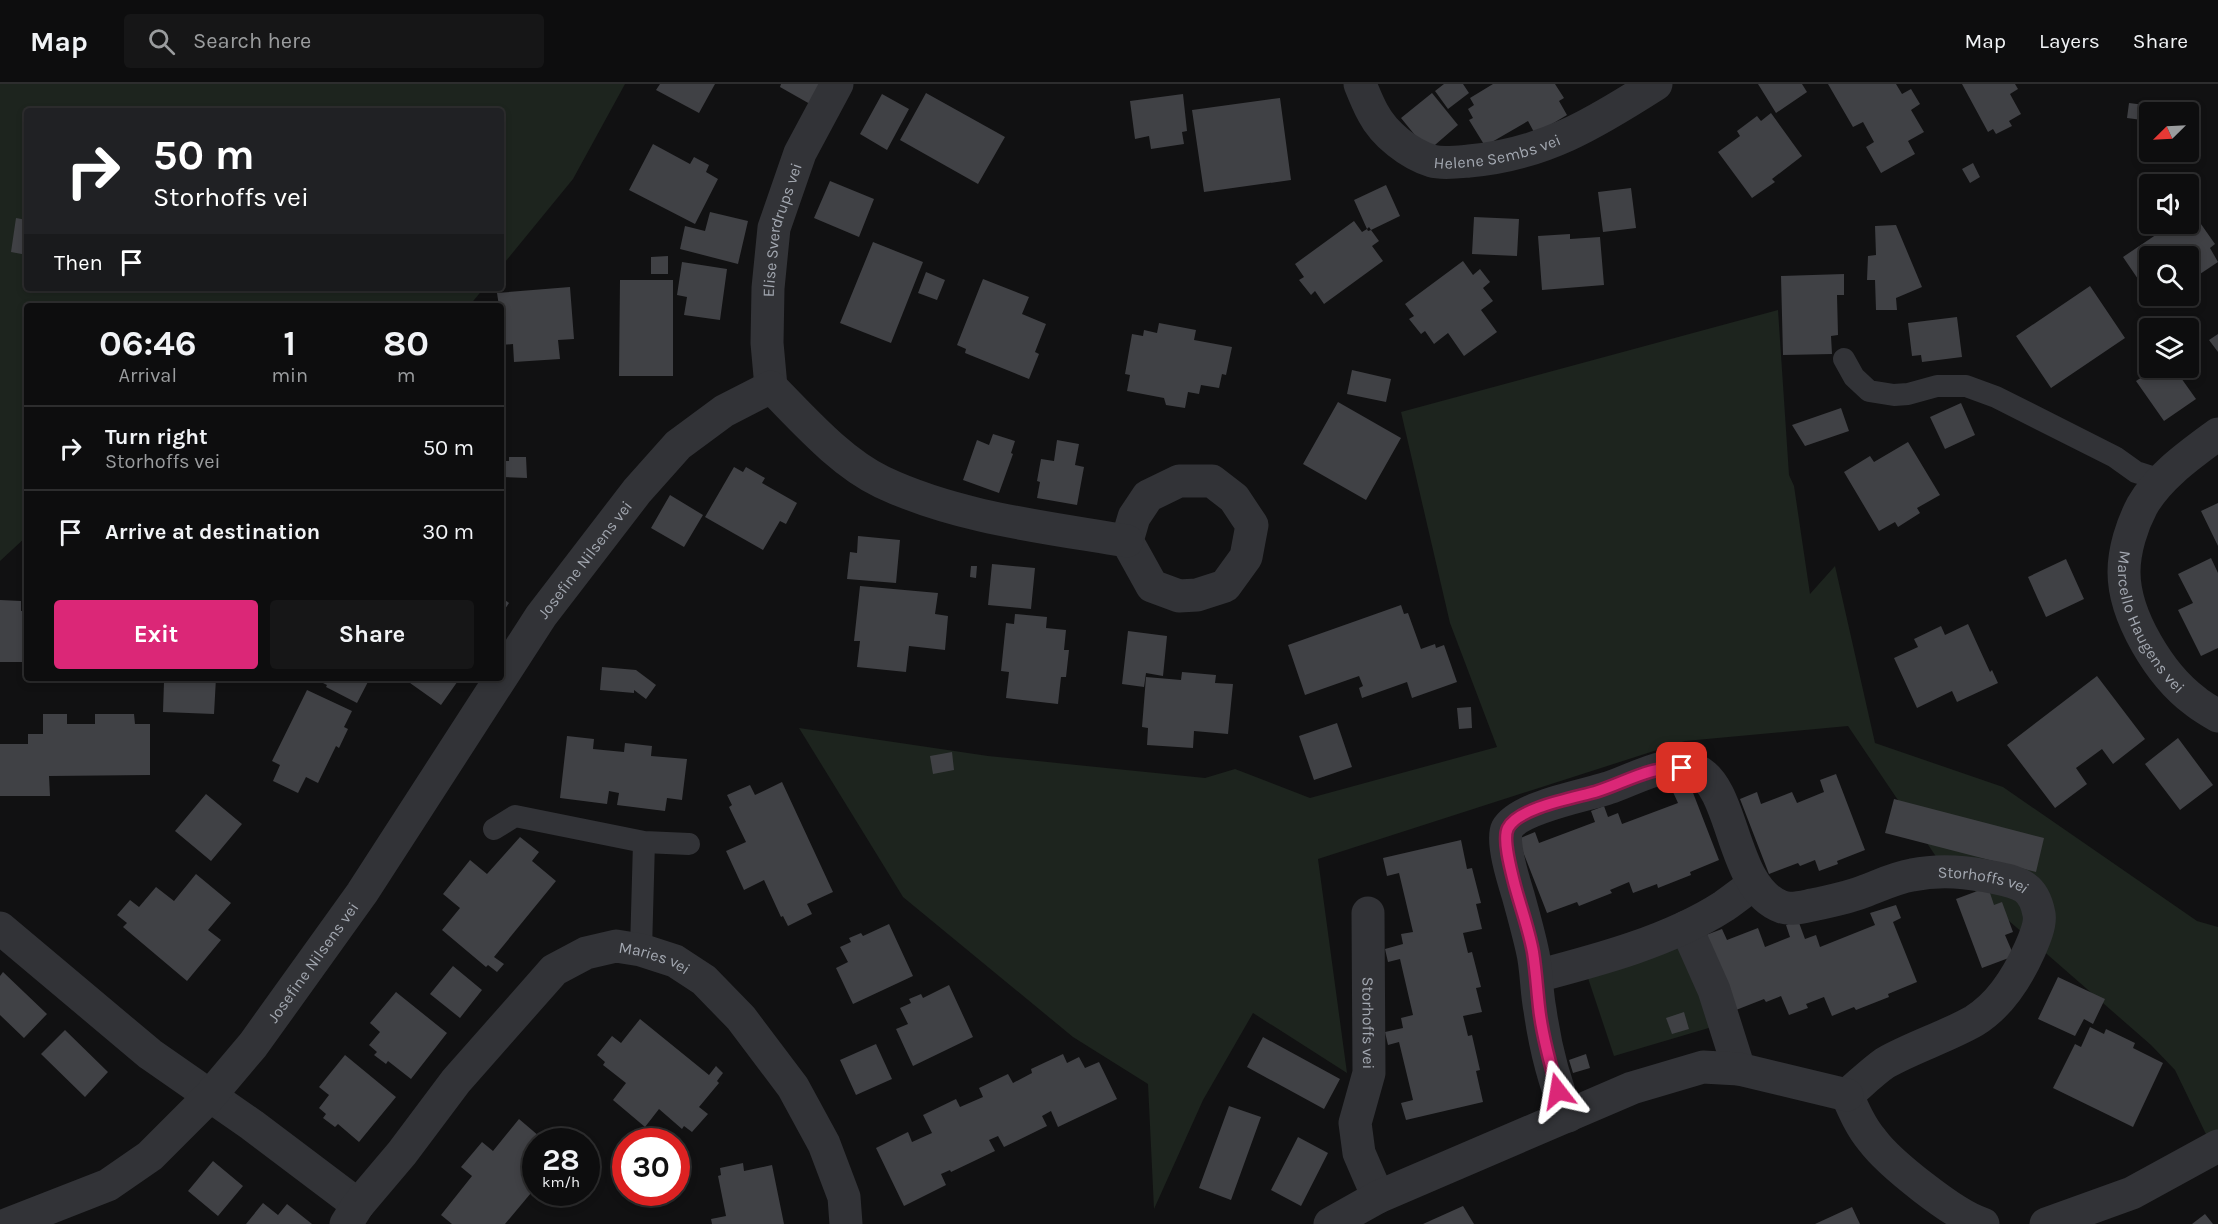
<!DOCTYPE html>
<style>
body{margin:0;font-family:Karla,sans-serif;background:#161617;color:#f1f3f6;height:100vh;display:flex;flex-direction:column;font-size:22px;white-space:nowrap}
*{box-sizing:border-box;margin:0}
p{font-size:20px;color:#9a9c9e}
.icon{flex:none;width:33px;height:33px;fill:none;stroke:currentColor;stroke-width:2;stroke-linecap:round;stroke-linejoin:round}
.map{position:relative;flex:1;overflow:hidden}
.panel{position:absolute;left:24px;top:219px;width:480px;height:378px;display:flex;flex-direction:column;background:#0d0d0e;border-radius:6px;box-shadow:0 3px 9px #0003,0 0 0 2px #2d2d2e}
.panel>*{flex:none}
.banner{position:absolute;left:24px;top:24px;width:480px;height:183px;border-radius:6px;box-shadow:0 3px 9px #0003,0 0 0 2px #2d2d2e;background:#202124;color:#fff;overflow:hidden}
.needle{width:39px;rotate:246deg}
.buttons{position:absolute;left:2139px;top:18px;display:grid;gap:12px}
.buttons a{display:grid;place-items:center;width:60px;height:60px;border-radius:6px;background:#0d0d0e;box-shadow:0 3px 9px #0003,0 0 0 2px #2d2d2e;font-size:30px}
.speed{position:absolute;left:522px;top:1044px;display:flex;gap:12px;font-size:30px;font-weight:700;text-align:center}
.speed>*{display:grid;place-content:center;width:78px;height:78px;border-radius:50%;background:#0d0d0e;box-shadow:0 3px 9px #0003,0 0 0 2px #2d2d2e;line-height:1}
.speed small{font-size:15px;font-weight:400}
.speed .limit{border:9px solid #d22;background:#fff;color:#111}
.pin{position:absolute;display:grid;place-items:center;width:51px;height:51px;color:#fff;margin:-26px;border-radius:12px;box-shadow:0 3px 9px #0006}
.me{position:absolute;width:66px;margin:-33px;rotate:346deg;stroke-linejoin:round;filter:drop-shadow(0 0 4px #0008)}
.turn{display:flex;align-items:center;gap:21px;height:126px;padding:0 30px;font-size:27px}
.turn .icon{width:78px;height:78px;stroke-width:2.5}
.turn b{display:block;font-size:42px;line-height:51px}
.then{display:flex;align-items:center;height:57px;padding:0 30px;background:#0003;gap:12px;font-size:22px}
.eta{display:flex;justify-content:space-evenly;align-items:center;height:102px;text-align:center}
.eta b{font-size:36px;font-weight:700;line-height:42px}
.action{display:flex;gap:12px;margin-top:auto;padding:12px 30px}
.action a{flex:1;height:69px;border-radius:6px;background:#db2777;color:#fff;font-size:24px;font-weight:700;line-height:69px;text-align:center}
.action a+a{background:#161617;color:#f1f3f6}
ul{padding:0;list-style:none}
li{display:flex;align-items:center;gap:18px;height:84px;padding:0 30px;border-top:2px solid #2d2d2e}
li div{flex:1}
li b{display:block;font-size:22px}
li em{font-style:normal}
header{display:flex;align-items:center;gap:36px;box-sizing:border-box;height:84px;padding:0 30px;background:#0d0d0e;border-bottom:2px solid #2d2d2e}
header strong{font-size:28px}
nav{display:flex;gap:33px;margin-inline-start:auto;font-size:21px}
.search{width:420px;height:54px;background:#161617;display:flex;align-items:center;gap:15px;box-sizing:border-box;padding:0 21px;border-radius:6px;color:#9a9c9e;font-size:22px}
.map>svg:first-child{display:block}
</style>
<header>
<strong>Map</strong>
<div class="search"><svg class="icon" aria-label="search" viewBox="0 0 24 24"><circle cx="10" cy="10" r="6"/><path d="M15 15l6 6"/></svg>Search here</div>
<nav><a>Map</a><a>Layers</a><a>Share</a></nav>
</header>
<div class="map">
<svg width="2218" height="1140" viewBox="0 0 2218 1140">
<rect width="100%" height="100%" fill="#111112"/>
<path fill="#1d241e" d="M0,0H625L573,95L501,183V27H27V204H484L469,222H27V452L0,477Z
M1778,226L1789,391L1794,402L1810,510L1835,482L1875,659L2003,703L2197,837L2218,843V1075L2175,986L2151,961L1937,774L1848,642L1685,657L1318,775L1347,989L1253,929L1203,1016L1154,1125L1148,1000L1073,953L903,813L799,644L988,672L1205,694L1235,685L1310,714L1497,663L1450,539L1401,328Z
M1681,851L1712,943L1614,972L1586,888Z"/>
<path fill="#404145" d="M660,0H715L699,29L656,6Z
M781,0H821L810,20L780,3Z
M1444,0H1463L1469,9L1448,25L1435,7Z
M1493,0H1555L1564,14L1559,17L1567,31L1535,50L1528,37L1485,62L1469,36L1473,34L1468,25L1474,21L1470,14Z
M1758,0H1802L1807,8L1776,29Z
M1828,0H1896L1902,10L1911,5L1920,20L1911,26L1924,48L1908,57L1915,70L1881,89L1866,63L1874,58L1863,38L1853,43Z
M1962,0H2015L2018,5L2010,10L2021,30L2009,37L2012,42L1996,50L1993,45L1988,48Z
M926,9L1005,53L978,100L900,56Z
M1432,9L1458,41L1428,67L1401,34Z
M882,10L909,25L887,66L860,50Z
M1183,10L1187,47L1182,48L1184,60L1151,65L1149,52L1135,55L1130,17Z
M1280,14L1291,96L1204,108L1192,26Z
M2129,19L2145,21L2142,36L2127,34Z
M1771,29L1802,72L1772,95L1775,98L1752,114L1718,68L1740,52L1737,47L1757,32L1761,37Z
M653,60L690,80L694,73L709,81L706,88L718,95L695,140L629,106Z
M1973,79L1980,93L1970,99L1962,85Z
M830,97L874,115L859,153L814,134Z
M1386,101L1400,132L1371,146L1369,143L1367,145L1354,116Z
M1631,104L1636,144L1603,148L1598,108Z
M710,128L748,137L738,180L680,165L685,142L705,147Z
M1474,133L1519,135L1517,172L1472,170Z
M2188,133L2191,136L2196,133L2215,160L2210,164L2218,178L2188,198V172H2150V212H2168L2155,220L2123,173L2172,140H2188Z
M16,134L27,136V171L11,168Z
M1354,137L1362,148L1367,145L1368,147L1371,146L1379,157L1372,162L1383,177L1324,220L1315,207L1311,211L1299,196L1304,193L1295,180Z
M1896,141L1922,203L1896,214L1897,226H1876L1875,196H1867L1868,172L1876,171L1875,142Z
M1570,150V155L1600,153L1604,201L1542,206L1538,152Z
M873,158L923,178L891,259L840,239Z
M668,172V190H651V173Z
M1463,177L1473,191L1480,185L1490,198L1483,204L1493,217L1481,226L1497,248L1464,272L1448,249L1434,260L1425,247L1421,250L1409,235L1414,232L1405,220Z
M682,178L727,185L720,236L684,231L687,213L677,211Z
M926,188L945,196L937,216L918,209Z
M1844,190V211H1837L1838,251L1831,252L1832,270L1783,271L1781,192Z
M983,195L1029,213L1022,230L1046,240L1035,268L1039,270L1029,295L965,269L966,265L957,261Z
M620,196H673V292H619Z
M2090,202L2125,254L2051,304L2016,252Z
M570,203L574,255L558,256L560,275L514,278L513,260L501,261V222H499L497,209Z
M1957,233L1962,273L1922,278L1921,271L1912,272L1908,239Z
M1159,239L1196,246L1194,256L1232,263L1226,291L1222,290L1219,304L1201,301L1199,310L1188,308L1185,324L1166,321L1164,314L1127,307L1130,291L1125,290L1132,250L1143,252L1144,246L1157,249Z
M2218,250V268L2209,256Z
M2156,284H2174L2196,315L2164,337L2136,297Z
M1352,286L1391,295L1386,318L1347,310Z
M501,299H506V332L501,333Z
M1338,318L1401,354L1366,416L1303,380Z
M1961,319L1975,351L1945,365L1930,333Z
M1841,324L1849,347L1805,362L1792,341Z
M993,350L1015,357L1011,369L1013,370L999,409L963,396L977,356L989,361Z
M1057,356L1079,360L1075,381L1084,383L1077,421L1037,414L1040,398L1037,397L1041,375L1054,377Z
M1908,358L1940,411L1917,424L1920,429L1898,443L1895,438L1879,447L1844,388L1870,372L1874,378Z
M509,373H526L527,394L501,393V377H509Z
M734,383L743,388L746,383L765,394L762,399L797,419L786,440L780,437L763,466L705,433Z
M670,411L703,431L684,463L651,444Z
M2218,419V462L2201,427Z
M858,452L900,456L896,499L847,495L850,468L857,469Z
M2211,474L2218,489V564L2201,572L2178,526L2193,519L2178,490Z
M2066,475L2084,515L2046,533L2028,493Z
M992,480L1035,484L1031,525L988,521Z
M971,482H977L976,494L970,493Z
M860,502L938,509L935,530L948,532L945,566L909,562L906,588L857,583L860,557H854Z
M501,513L509,519L501,531Z
M0,516L21,517V527H27V578H0Z
M1401,521L1404,530L1408,529L1421,565L1435,560L1436,564L1444,561L1457,598L1412,614L1407,598L1362,614L1359,604L1363,602L1359,592L1305,611L1288,561Z
M1015,530L1047,533L1046,544L1066,546L1064,566H1069L1066,593H1061L1058,620L1006,614L1009,588L1001,587L1006,539L1014,540Z
M1968,540L1990,588L1992,586L1998,599L1957,618L1952,607L1917,624L1894,574L1918,563L1914,555L1941,542L1945,551Z
M1128,547L1167,552L1163,592L1146,589L1144,603L1122,600Z
M602,583L636,586L656,601L646,615L634,606V609L600,606Z
M1182,588L1216,591L1215,599L1233,600L1228,650L1194,647L1193,664L1147,661L1148,644L1142,643L1146,593L1181,596Z
M2097,592L2145,655L2113,680L2102,665L2076,684L2087,700L2055,724L2007,661Z
M154,594H216L214,630L163,628L164,598H154Z
M318,594H370L357,619L326,603L327,601L317,596Z
M403,594H460L441,621Z
M307,606L352,627L344,643L348,645L339,664L336,662L318,699L306,693L298,709L273,697L280,681L272,677Z
M1471,623L1472,644L1459,645L1457,624Z
M43,630H67V640H95V630H134L135,640H150V691L49,692L50,712H0V660H28V650H43Z
M1337,639L1352,683L1314,696L1299,652Z
M567,652L594,655L593,665L624,668L625,659L652,662L651,672L687,675L682,716L667,714L665,727L617,721L619,709L609,707L607,720L560,714Z
M2178,654L2213,701L2180,726L2145,680Z
M952,668L954,686L933,690L930,672Z
M1836,690L1865,766L1837,777L1838,780L1819,787L1815,776L1800,782L1798,779L1769,790L1740,715L1757,708L1761,720L1792,708L1797,719L1824,708L1820,696Z
M782,698L833,808L807,820L812,830L788,842L783,832L781,833L764,796L744,806L726,767L746,758L729,723L732,721L727,711L750,701L755,711Z
M1690,701L1719,776L1690,788L1691,791L1658,804L1657,800L1633,809L1629,798L1610,806L1612,809L1579,822L1577,818L1547,829L1518,755L1535,748L1539,759L1595,738L1591,727L1604,722L1608,733L1618,729L1622,740L1678,719L1673,708Z
M206,710L242,740L211,777L175,747Z
M1894,715L2044,754L2036,788L1885,749Z
M520,753L539,768L532,777L556,797L494,873L504,880L497,888L488,881L486,883L442,846L460,824L443,810L470,776L487,790Z
M1461,756L1467,785L1472,784L1481,819L1476,820L1482,845L1463,849L1468,869L1472,868L1481,903L1476,904L1482,928L1463,932L1468,952L1472,951L1480,986L1476,987L1483,1018L1406,1036L1401,1019L1413,1016L1399,958L1388,961L1385,948L1403,944L1401,934L1413,931L1400,875L1388,878L1385,865L1403,860L1401,850L1413,848L1399,789L1387,792L1383,774Z
M196,790L231,819L208,846L221,856L187,897L123,843L127,839L117,831L130,816L139,823L156,803L174,817Z
M1988,803L1994,821L2002,818L2013,848L2005,851L2014,872L1982,884L1956,815Z
M1896,821L1901,834L1893,838L1917,898L1888,910L1889,913L1856,926L1854,923L1832,932L1824,913L1806,920L1808,924L1789,931L1781,912L1766,918L1764,915L1736,926L1706,851L1722,845L1727,856L1758,844L1765,863L1790,853L1786,841L1798,836L1805,855L1816,851L1820,863L1875,841L1870,829Z
M889,840L913,892L853,920L836,884L848,878L840,863L851,858L849,854L861,849L863,852Z
M453,882L482,906L460,934L430,910Z
M3,888L47,930L24,954L0,931V892Z
M2058,893L2105,915L2093,940L2084,935L2075,952L2038,935Z
M949,901L973,953L913,982L896,945L908,940L900,924L911,919L909,915L921,910L923,914Z
M396,908L447,949L411,995L388,977L386,980L374,971L377,968L369,961L380,948L370,939Z
M1684,928L1689,945L1672,950L1666,934Z
M640,935L709,991L716,982L723,989L717,997L719,999L699,1023L708,1030L692,1048L684,1042L682,1045L659,1025L645,1043L613,1016L626,999L603,981L605,978L597,971L612,952L621,959Z
M2090,943L2104,950L2106,945L2135,959L2133,964L2163,979L2133,1043L2053,1004L2075,960L2081,963Z
M65,946L108,988L85,1013L41,970Z
M1263,953L1340,995L1324,1025L1247,983Z
M876,960L892,995L856,1011L840,976Z
M1063,970L1067,979L1079,973L1085,984L1099,978L1117,1015L1058,1043L1051,1027L1042,1032L1047,1042L1004,1063L998,1052L989,1056L995,1067L951,1088L950,1086L941,1090L946,1101L904,1122L876,1064L908,1048L912,1058L932,1049L923,1031L956,1015L960,1023L983,1013L979,1004L1008,990L1013,999L1032,989L1031,985Z
M1586,970L1590,984L1573,989L1569,976Z
M345,971L396,1013L359,1058L338,1040L335,1043L323,1034L326,1030L319,1024L329,1011L319,1003Z
M1229,1022L1261,1033L1231,1116L1199,1104Z
M519,1035L546,1058H536V1103L505,1140H452L441,1131L472,1092L461,1083L482,1058L493,1067Z
M1298,1053L1328,1069L1301,1122L1271,1106Z
M213,1077L243,1102L218,1132L188,1107Z
M743,1079L744,1087L772,1081L784,1140H712L711,1135L726,1132L718,1092L721,1091L720,1084Z
M263,1119L278,1131L287,1120L312,1140H246Z
M1463,1122L1474,1140H1423Z
M1852,1123L1860,1140H1815Z
M2205,1130L2213,1140H2192Z"/>
<g fill="none" stroke-linecap="round" stroke-linejoin="round">
<path stroke="#323337" stroke-width="22" d="M1844,275L1854,293L1869,307L1894,311L1908,310L1937,302H1966L1996,313L2115,373L2136,388L2161,396
M494,745L515,732L644,758L689,760
M641,866L644,758"/>
<g stroke="#323337" stroke-width="33">
<path id="s1" d="M1360,0C1364,10 1368,20 1373,29C1384,50 1409,70 1432,77C1442,80 1458,78 1469,77C1543,71 1595,39 1656,0"/>
<path id="s2" d="M771,303L767,259L768,204L774,144L800,69L837,0"/>
<path id="s3" d="M2218,350C2191,370 2159,392 2142,422C2132,441 2124,466 2124,488C2124,532 2160,591 2195,617C2202,623 2210,627 2218,632"/>
<path d="M1179,397H1212L1234,414L1252,441L1246,473L1225,502L1197,511L1179,512L1152,502L1127,457L1134,433L1148,412Z"/>
<path id="s4" d="M1368,829L1369,989L1355,1039L1359,1069L1378,1113"/>
<path d="M1686,843L1714,906L1739,985"/>
<path d="M0,844L150,970L252,1041L358,1121"/>
<path d="M1537,892C1598,876 1670,857 1724,822C1734,815 1744,807 1754,800"/>
<path id="s5" d="M1568,1032C1554,998 1545,962 1540,926C1536,906 1537,885 1532,865C1528,847 1523,829 1518,811C1514,798 1501,757 1507,745C1519,723 1584,712 1608,704C1634,696 1669,673 1696,686C1736,705 1730,804 1782,823C1791,826 1802,823 1812,821C1830,817 1848,814 1865,807C1881,801 1895,794 1912,791C1941,785 1968,788 1997,794C2021,799 2034,803 2039,830C2041,840 2034,856 2030,865C2018,892 2000,921 1974,937C1946,953 1913,963 1885,979C1872,988 1859,1001 1847,1011C1854,1027 1861,1043 1872,1056C1889,1079 1955,1132 1983,1140"/>
<path id="s6" d="M8,1140L108,1101L150,1072L209,1013L253,961L362,809L541,532L637,407L678,361L724,327L771,303C803,335 840,378 882,398C958,434 1045,443 1127,457"/>
<path id="s7" d="M346,1140L358,1121L402,1069L456,997L554,886L586,869L616,862L641,866L675,877L704,896L741,934L793,1003L824,1060L844,1113L846,1140"/>
<path d="M1330,1140L1378,1113L1632,1004L1703,983L1739,985L1847,1011"/>
<path d="M2046,1140L2132,1109L2218,1062"/>
</g>
</g>
<g fill="none" stroke-linecap="round" stroke-linejoin="round">
<g stroke="#8e194d" stroke-width="15">
<path id="route" d="M1558,1007C1550,980 1542,951 1539,923C1537,905 1536,887 1533,868C1529,846 1521,824 1515,802C1512,790 1502,755 1508,744C1518,724 1573,714 1595,708C1622,700 1652,681 1682,684"/>
</g>
<use href="#route" stroke="#db2777" stroke-width="10"/>
</g>
<g text-anchor="middle" stroke-width="4.5" stroke-linejoin="round" paint-order="stroke">
<g font-size="16" fill="#a3a8b1" stroke="#0c0c0d">
<text dy="6" stroke="none"><textPath href="#s1" startOffset="176">Helene Sembs vei</textPath></text>
<text dy="6" stroke="none"><textPath href="#s2" startOffset="159">Elise Sverdrups vei</textPath></text>
<text dy="6" stroke="none"><textPath href="#s6" startOffset="898">Josefine Nilsens vei</textPath></text>
<text dy="6" stroke="none"><textPath href="#s3" startOffset="231">Marcello Haugens vei</textPath></text>
<text dy="6" stroke="none"><textPath href="#s5" startOffset="872">Storhoffs vei</textPath></text>
<text dy="6" stroke="none"><textPath href="#s6" startOffset="412">Josefine Nilsens vei</textPath></text>
<text dy="6" stroke="none"><textPath href="#s7" startOffset="436">Maries vei</textPath></text>
<text dy="6" stroke="none"><textPath href="#s4" startOffset="110">Storhoffs vei</textPath></text>
</g>
</g>
</svg>
<div class="buttons">
<a><svg class="needle" viewBox="-14 -14 28 28"><path d="M0-13l5 13h-10z" fill="#e53935"/><path d="M0 13l5-13h-10z" fill="#9a9c9e"/></svg></a>
<a><svg class="icon" aria-label="sound" viewBox="0 0 24 24"><path d="M4 9h4l5-4v14l-5-4H4zM17 9q2 3 0 6"/></svg></a>
<a><svg class="icon" aria-label="search" viewBox="0 0 24 24"><circle cx="10" cy="10" r="6"/><path d="M15 15l6 6"/></svg></a>
<a><svg class="icon" aria-label="layers" viewBox="0 0 24 24"><path d="M12 4l9 5-9 5-9-5zM3 14l9 5 9-5"/></svg></a>
</div>
<div class="speed"><div>28<small>km/h</small></div><div class="limit">30</div></div>
<div class="pin" style="left:1682px;top:684px;background:#d93025"><svg class="icon" aria-label="arrive" viewBox="0 0 24 24"><path d="M6 21V4h12l-3 4 3 4H6"/></svg></div>
<svg class="me" style="left:1558px;top:1007px" viewBox="-20 -20 40 40"><path d="M0-17L14 15 0 8-14 15z" fill="#db2777" stroke="#fff" stroke-width="4"/></svg>
<div class="banner">
<div class="turn"><svg class="icon" aria-label="right" viewBox="0 0 24 24"><path d="M7 20v-9h11M14 6l5 5-5 5"/></svg><div><b>50 m</b>Storhoffs vei</div></div>
<div class="then">Then<svg class="icon" aria-label="arrive" viewBox="0 0 24 24"><path d="M6 21V4h12l-3 4 3 4H6"/></svg></div>
</div>
<section class="panel">
<div class="eta">
<div><b>06:46</b><p>Arrival</p></div>
<div><b>1</b><p>min</p></div>
<div><b>80</b><p>m</p></div>
</div>
<ul>
<li><svg class="icon" aria-label="right" viewBox="0 0 24 24"><path d="M7 20v-9h11M14 6l5 5-5 5"/></svg><div><b>Turn right</b><p>Storhoffs vei</p></div><em>50 m</em></li>
<li><svg class="icon" aria-label="arrive" viewBox="0 0 24 24"><path d="M6 21V4h12l-3 4 3 4H6"/></svg><div><b>Arrive at destination</b></div><em>30 m</em></li>
</ul>
<div class="action"><a>Exit</a><a>Share</a></div>
</section>
</div>
